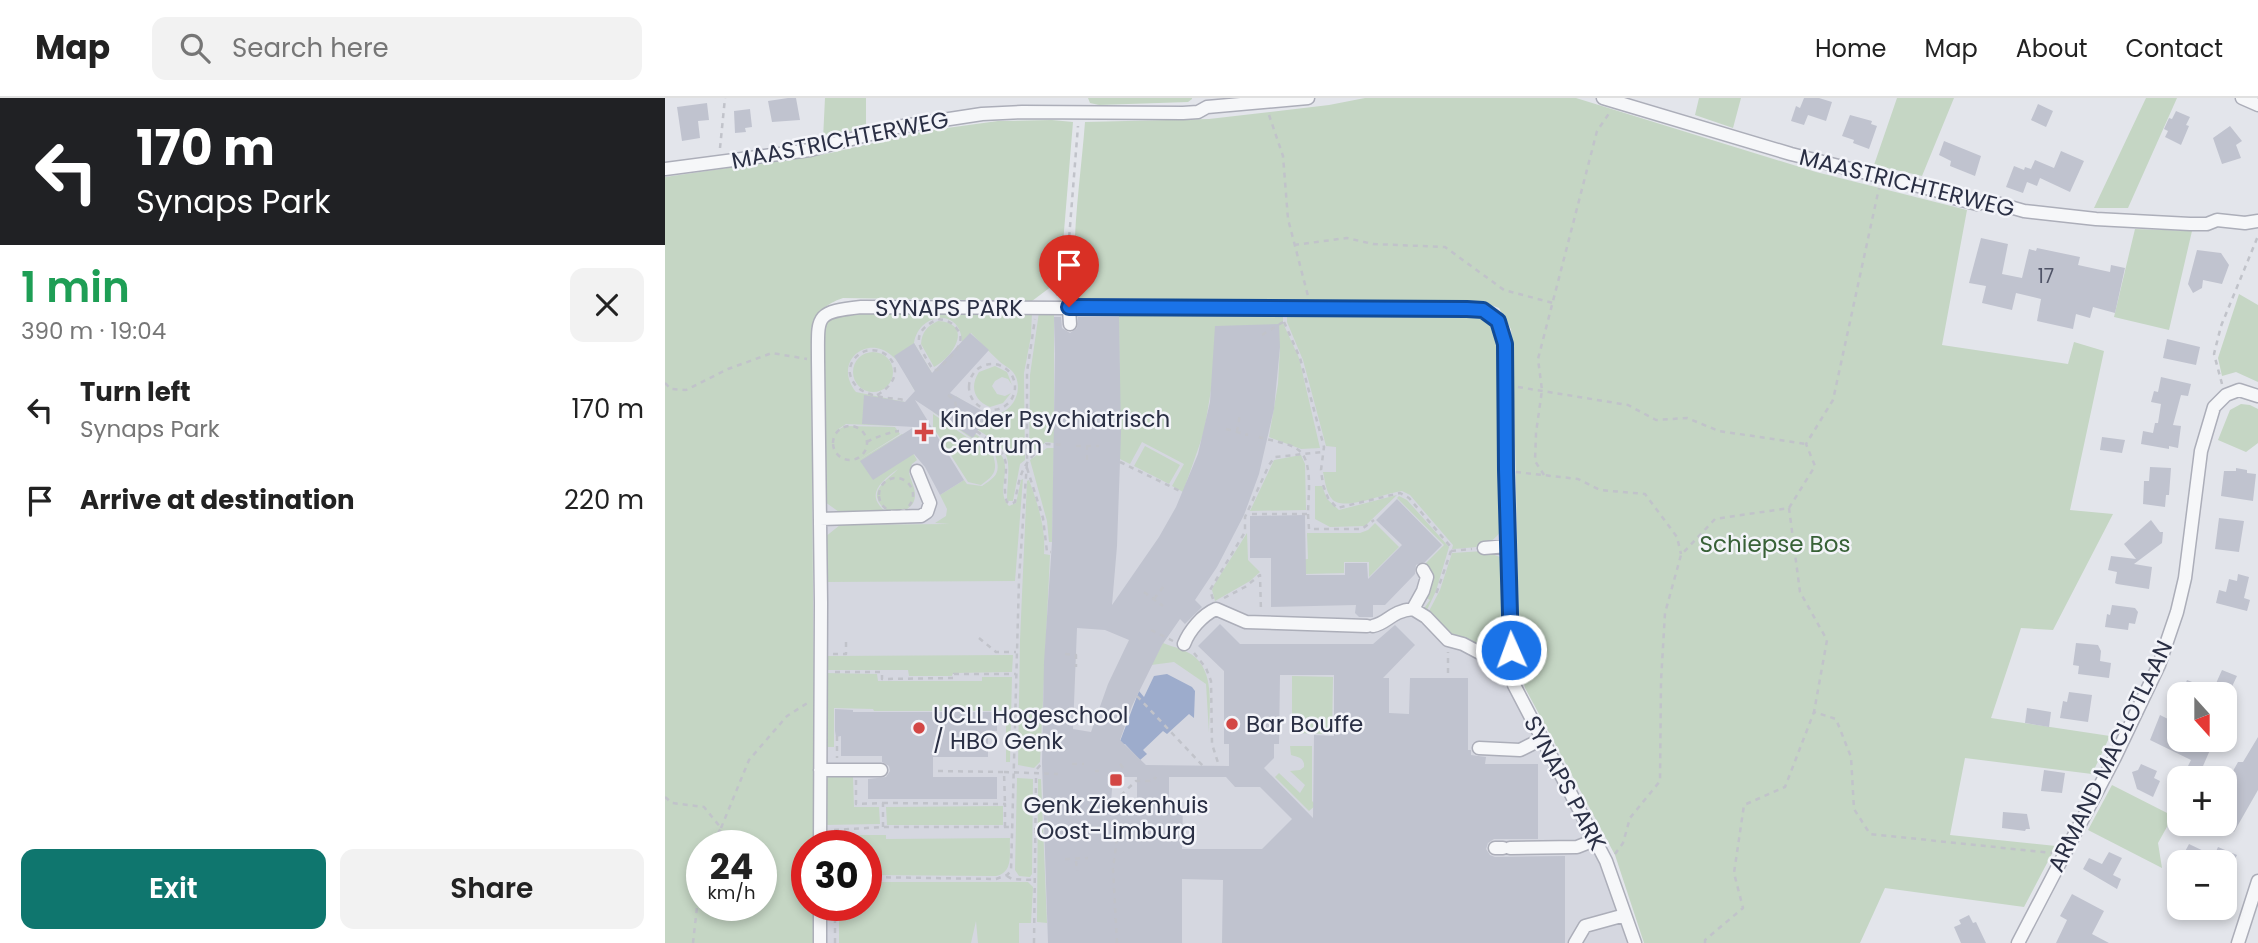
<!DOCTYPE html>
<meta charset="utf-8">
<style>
body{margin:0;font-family:Poppins,sans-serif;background:#f2f2f2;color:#222;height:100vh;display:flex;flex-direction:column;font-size:26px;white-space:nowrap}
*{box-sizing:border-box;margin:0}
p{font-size:23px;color:#767676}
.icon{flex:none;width:38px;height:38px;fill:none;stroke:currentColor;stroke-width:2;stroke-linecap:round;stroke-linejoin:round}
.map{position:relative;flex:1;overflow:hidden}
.details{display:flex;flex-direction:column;background:#fff;width:665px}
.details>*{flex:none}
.top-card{background:#202124;color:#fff;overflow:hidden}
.needle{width:46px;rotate:159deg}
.fabs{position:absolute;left:1502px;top:584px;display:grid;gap:14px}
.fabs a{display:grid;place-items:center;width:70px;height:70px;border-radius:14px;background:#fff;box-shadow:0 4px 10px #0003;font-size:35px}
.speed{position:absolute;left:21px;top:732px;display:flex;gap:14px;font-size:35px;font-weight:700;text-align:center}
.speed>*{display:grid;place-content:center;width:91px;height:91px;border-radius:50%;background:#fff;box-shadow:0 4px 10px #0003;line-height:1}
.speed small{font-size:18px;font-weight:400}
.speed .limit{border:10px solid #d22;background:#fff;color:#111}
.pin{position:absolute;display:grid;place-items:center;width:60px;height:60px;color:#fff;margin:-72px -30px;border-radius:50% 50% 50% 0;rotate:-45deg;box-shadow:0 0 7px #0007}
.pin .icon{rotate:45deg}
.me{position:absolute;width:77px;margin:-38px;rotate:358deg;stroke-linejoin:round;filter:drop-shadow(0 0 5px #0008)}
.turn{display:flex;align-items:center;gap:24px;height:147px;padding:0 21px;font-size:32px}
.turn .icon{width:91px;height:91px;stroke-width:2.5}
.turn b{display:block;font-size:49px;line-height:60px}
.round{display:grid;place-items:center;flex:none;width:74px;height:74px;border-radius:14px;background:#f2f2f2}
.head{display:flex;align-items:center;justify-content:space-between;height:119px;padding:0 21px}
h1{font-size:42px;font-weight:600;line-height:52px;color:#1e9e55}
.button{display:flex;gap:14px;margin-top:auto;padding:14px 21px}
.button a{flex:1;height:80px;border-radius:14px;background:#0f766e;color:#fff;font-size:28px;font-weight:600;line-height:80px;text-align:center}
.button a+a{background:#f2f2f2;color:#222}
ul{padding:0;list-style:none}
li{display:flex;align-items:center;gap:21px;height:91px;padding:0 21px}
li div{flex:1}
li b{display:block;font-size:26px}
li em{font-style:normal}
header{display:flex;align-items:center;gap:42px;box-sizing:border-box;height:98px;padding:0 35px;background:#fff;border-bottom:2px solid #e0e0e0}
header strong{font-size:33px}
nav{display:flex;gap:38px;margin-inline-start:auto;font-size:24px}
.search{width:490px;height:63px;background:#f2f2f2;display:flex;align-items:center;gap:18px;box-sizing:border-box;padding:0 24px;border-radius:14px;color:#767676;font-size:26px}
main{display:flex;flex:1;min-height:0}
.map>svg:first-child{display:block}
</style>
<header>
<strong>Map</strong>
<div class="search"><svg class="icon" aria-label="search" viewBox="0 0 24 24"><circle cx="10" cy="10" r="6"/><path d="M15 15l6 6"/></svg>Search here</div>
<nav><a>Home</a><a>Map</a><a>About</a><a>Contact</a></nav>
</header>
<main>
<section class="details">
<div class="top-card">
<div class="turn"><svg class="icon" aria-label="left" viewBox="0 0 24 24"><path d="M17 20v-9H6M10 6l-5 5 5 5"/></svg><div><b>170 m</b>Synaps Park</div></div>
</div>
<div class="head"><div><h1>1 min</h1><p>390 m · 19:04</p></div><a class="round"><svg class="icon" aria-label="close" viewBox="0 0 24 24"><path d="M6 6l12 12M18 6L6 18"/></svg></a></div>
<ul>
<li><svg class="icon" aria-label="left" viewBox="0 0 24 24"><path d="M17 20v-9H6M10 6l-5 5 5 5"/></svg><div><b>Turn left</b><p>Synaps Park</p></div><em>170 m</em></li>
<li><svg class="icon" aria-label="arrive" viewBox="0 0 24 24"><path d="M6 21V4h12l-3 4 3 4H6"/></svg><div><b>Arrive at destination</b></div><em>220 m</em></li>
</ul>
<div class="button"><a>Exit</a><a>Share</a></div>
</section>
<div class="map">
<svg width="1593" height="845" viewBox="0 0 1593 845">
<rect width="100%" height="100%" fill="#e3e5eb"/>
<path fill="#d5d7e0" d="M366,213L629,214L834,424L835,463L844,592L934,763L963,845H159L160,807H201V747H161L160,237L177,219Z"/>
<path fill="#c5d6c4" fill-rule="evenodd" d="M160,0H201V29L158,41Z
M423,0H527V1L523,4L434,7L425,5Z
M700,0H911L1151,74L1302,112L1277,247L1403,266L1409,244L1439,253L1405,412L1448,416L1388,532L1356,530L1326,620L1445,638L1427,676L1300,660L1285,737L1391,748L1359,809L1220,790L1195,845H979L950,757L860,590L855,567L848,257L846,231L834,210L817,204L411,200C405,147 416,78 420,24L544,21L664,7Z
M1034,0H1076L1068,30L1030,17Z
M1232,0H1289L1257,78L1209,67Z
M1481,0H1512L1463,110H1429Z
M387,22L408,24L395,182L367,203L178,200C160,206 153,214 146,231L150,747H142V807H150V845H0V79L161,56L260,33L333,23ZM37,747H96V807H37Z
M1470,131L1527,133L1504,232L1449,219Z
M1574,196L1593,207V284L1571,274L1557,278L1553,260Z
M399,213V216L389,217V345L381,344L364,356L365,277L374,214Z
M367,214L366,238L359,275L360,362L355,366L348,403H343L342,400C342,388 345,372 342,360C338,343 309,331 295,321L291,298C300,304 315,315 325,316C346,318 359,294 350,277C346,270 339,268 334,263C324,254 315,244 306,235L297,244C296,210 254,214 249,245L267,275L250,293C243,282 237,265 226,257C202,236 167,264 191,294L240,304L231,328L181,326L169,334L180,328L230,329L235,336L192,363L237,336L252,362L247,366L244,374C245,381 250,389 250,397C250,411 236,415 224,415C198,394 220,385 233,371C215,384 198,398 224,416H177L160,404L159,231L162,224L175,215Z
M454,215H618V225L634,260L655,350L636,351L604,339L613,286L615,249L549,274L539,334L518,394L507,388L519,366L477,344L465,366L455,361Z
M622,215L811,216C824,221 828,228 834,240L839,428C826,451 811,449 787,451L788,447L745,397L737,393C720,395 678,414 667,401C661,394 660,383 658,374H671V349L661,348L638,262L622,224Z
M273,223C309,225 289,259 269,269L256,246C257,234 262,228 273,223Z
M188 274a20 20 0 1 1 40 0a20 20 0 1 1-40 0Z
M330,268L342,274L347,287L343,281L337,279L330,283L327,288L332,296L340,298L346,295L338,305L325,309C308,302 305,288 314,274Z
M1576,306L1585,307L1593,311V345L1581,354L1553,342L1565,312Z
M269,311C284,320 332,346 338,360C345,376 331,394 344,408L351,405L356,382L358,381L350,483L160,484V439L175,427L285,426L270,425L281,418L282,411L275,397L299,382L302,386L317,388C332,378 336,375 330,356L268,314Z
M268,316L328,357C333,373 329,378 316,387L303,384L268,329Z
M480,348L515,367L504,386L469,368Z
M382,350H389L387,444H384L382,423L365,362Z
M636,357L640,366L641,412L585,413L609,362Z
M364,382C373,407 381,430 379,456L385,457L375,664L369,670L353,667L355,542L362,383Z
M650,388H657L662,401L674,412L732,397L700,428L665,429L650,421Z
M734,398L742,402L784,449L771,493L761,514L758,512L765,502L758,498L763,471L760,466L779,447L732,400Z
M710,425L734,449L704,479V464H679V475L640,476L635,462L643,461L642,435H695L703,432Z
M582,435L583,462L595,474L585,483L550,503L547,492L549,487Z
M819,453L835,459L839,469L841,562C814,565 781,534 763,515L775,492L787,455Z
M498,545C508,549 522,552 530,559C550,577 544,611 544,635L541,586L509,564L486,567Z
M348,557L347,574L288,575L287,578H244L243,572H160V558Z
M160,575L212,576L213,583H317V579H347L345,664H341V613H209L208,611L169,610V649H160Z
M627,578L668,579L667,636L627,635Z
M625,648H647V703L651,707L644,713L610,679L614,675L635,695L640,687L625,673L635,672L639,669C640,660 633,659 626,657Z
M159,679H188L189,709H214L215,726L160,727Z
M352,680L368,681L367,776L365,779L354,778L350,772Z
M373,681H376L382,825L372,824Z
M1447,687L1508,718L1493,745L1497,770L1423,732Z
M338,708V727H222L221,709Z
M160,737H221V741L345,740C344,756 349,774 331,778L201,777V747H160Z
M201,784H363L368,789L366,825H354V845H313L311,823L306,845H174V807H201Z"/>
<path fill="#9daccc" d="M502,576L527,589L530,593L529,620L524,616L502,636L498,633L478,652L482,656L475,662L460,646H454L474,593L479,599L489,578Z"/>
<path fill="#c0c3cf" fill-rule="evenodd" d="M123,0H131L135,22L107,24L103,3Z
M1139,0H1154L1167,4L1161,23L1143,17L1139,27L1126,23L1131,8L1135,10Z
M42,5L44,22L33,23L35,40L17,43L12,9Z
M1373,6L1388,13L1381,29L1366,22Z
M85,11L87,29L80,30L81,34L70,35L69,13Z
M1511,13L1525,19L1521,27L1524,28L1516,47L1500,39L1503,33L1499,31L1504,20L1507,21Z
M1185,17L1207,23L1206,26L1212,28L1204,51L1188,45L1189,42L1177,38Z
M1565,28L1577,43L1571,47L1576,60L1557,66L1548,40Z
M1279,43L1316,58L1310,78L1285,68L1286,63L1274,57Z
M1396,53L1419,63L1405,94L1375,80L1372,88L1362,84L1358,95L1341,89L1349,68L1359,72L1360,69L1366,71L1370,62L1389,70Z
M1316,140L1343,146L1337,176L1357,180L1364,151L1371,153L1372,150L1415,159L1413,167L1445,174L1446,167L1460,170L1450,215L1428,209L1425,220L1411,216L1408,231L1372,223L1376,201L1351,195L1347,212L1317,205L1321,188L1304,185Z
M1532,152L1556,155L1564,167L1557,186L1538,182L1537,190L1528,195L1523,186Z
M389,219H396L397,230L405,235L412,230L413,219H454L456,335L452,448L447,507L494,439L511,409L533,356L545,304L550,228L614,226L615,249L609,311L594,376L579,417L552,469L530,502L537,509L520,526L515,521L497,547L467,608L455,642L481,667L564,668V646H559V573L533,548L555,526L575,546H708L730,527L750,547L718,580H724V615L744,616L745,580H803V652H806V657L821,659L820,666H873V741H829L823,745L821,751L825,757L830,759L900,758V845H557L558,782L517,781V845H383L377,665L379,564L387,444L390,256ZM412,530L440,532L464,542L443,586L426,634L408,631ZM615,577H669V638L649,637L648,720L599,670L609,660V646H614ZM448,679H472V704H446ZM504,679H561L570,689H595L627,721L597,751H517L518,704H504Z
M305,235L324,252L285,295L323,316L308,340L250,302L299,382L275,397L260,369L249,356L208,382L195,363L249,329L197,326L199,297L240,304L250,293L229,258L249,245L267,275Z
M1502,241L1535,249L1531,267L1498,260Z
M1496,279L1526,286L1523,298L1516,297L1508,327L1516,328L1513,350L1504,348V351L1476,346L1478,333L1488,335L1490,325H1493L1496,306L1486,304L1489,293L1493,294Z
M1437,339L1460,342L1457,355L1435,352Z
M1485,369L1506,370L1504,397H1501L1500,409L1478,406L1479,383H1484Z
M1571,370L1582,372V375L1591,376L1588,403L1556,398L1559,373H1571Z
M732,401L777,447L760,464L751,467L750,476L720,507H708V519H694L690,515L691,507L606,509V460H585V418L640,417L641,477H680V465H702L703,481L737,447L711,422Z
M1554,420L1579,423L1574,454L1550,451Z
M1486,422L1495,434H1498L1497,445L1469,466L1487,469L1484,491L1452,486L1450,485L1452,474L1443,472L1446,458L1471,461L1459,446Z
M1573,476L1584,479L1579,500L1585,502L1582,513L1551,505L1554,492L1561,494L1564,481L1572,483Z
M1447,507L1470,510L1473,514L1470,526L1464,525L1463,532L1440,529L1442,516L1445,517Z
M1411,545L1433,547L1436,553L1435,563L1446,565L1444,580L1413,576L1414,568L1408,567Z
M1557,572L1572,578L1563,597H1516L1522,582L1548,592Z
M1404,594L1427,597L1423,624L1395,620L1398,603L1402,604Z
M1362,610L1386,614L1384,629L1360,625Z
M170,611L188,612V614H332V633H323V659H268V679H332V701H203V681L221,679L225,673L224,668L217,664V658H176V638L171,639L170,633Z
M1495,617L1509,624L1502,636L1532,651L1534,647L1545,652L1535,675L1523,668L1526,662L1485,642Z
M1593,639V692L1569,734L1559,729V709L1572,687L1567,684L1571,675L1568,673L1573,664H1578Z
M1476,666L1492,673L1489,680L1495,683L1488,699L1472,691L1467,674L1473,672Z
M1379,672L1400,675L1397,695L1376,693Z
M1338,714L1362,716L1365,731H1361L1360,733L1337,730Z
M1524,746L1549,758L1553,749L1572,757L1559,783V765H1514Z
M1444,754L1457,760L1448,777L1456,781L1452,791L1418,771L1424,760L1437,766Z
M1407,796L1439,813L1427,836L1444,845H1391L1402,822L1395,818Z
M1304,817L1308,825L1311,824L1321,845H1296L1289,829L1296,826L1294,822Z"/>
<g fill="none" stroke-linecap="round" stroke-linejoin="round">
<g stroke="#acaeb9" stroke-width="15">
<path id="minor" d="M938,0L1126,56L1277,94L1289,100L1312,106L1324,103L1359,113L1431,121L1525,126H1542L1552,122L1580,125L1593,123
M1577,0L1593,7
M0,71L145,52L232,29L317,16L357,14L518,15L533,14L542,9L643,0
M404,210L405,226
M155,421L256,418L262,414L265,405L252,373
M819,450L842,448
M748,511L758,493L762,479L758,472
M708,528C723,525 726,513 748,511L761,519L783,542L798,546L815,555L848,580
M519,546C524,533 537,517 551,511L581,524L702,528
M814,650L855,652L877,641
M155,672H216
M155,747L156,505L153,262C153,218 149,214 196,209L818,212L833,223L840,246V372L849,587L941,763L970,845
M830,750H838
M845,750L912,749L930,742
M155,845V807
M910,845L920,828L960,817
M1353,845L1450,659L1494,567L1512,514L1520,480L1536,353L1549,309L1561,297L1574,292L1593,298
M1573,845L1593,783"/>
</g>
<path stroke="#c1c3ca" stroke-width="2.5" stroke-dasharray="5 5" stroke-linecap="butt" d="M604,17L618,58L623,121L643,198
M55,50L60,0
M629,147L682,140L708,146L780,149L839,192L888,205
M391,197L403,189
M404,199L402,166L413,28
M273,221C281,222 287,224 292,231C304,246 282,262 272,272H268C255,249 242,236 273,221Z
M619,224L635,260L659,349L656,372L658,387L663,400L672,410L735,395L744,400L785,448L786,453L770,499
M597,237L618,224
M304 289a23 23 0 1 1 46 0a23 23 0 1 1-46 0Z
M0,285L6,291L21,292L63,271L107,255L142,261
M1557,286L1549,256L1556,228L1593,138
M853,289L963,307L991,322L1022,320L1054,333L1141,346
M212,297C255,272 210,235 189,261C186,265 184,271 185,276C190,300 221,299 240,302
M283,297L290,303L294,323C311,334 342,347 341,370C341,381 338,393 342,404L346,406L350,404C355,375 357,365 381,346L400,347
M168 345a17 17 0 1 1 34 0a17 17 0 1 1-34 0Z
M561,331L583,337
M572,334L575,316
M202,344C208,340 228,333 234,333
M411,348H434
M422,362V348
M455,364L517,394
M362,370L378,420L382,454H386
M851,374L913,381L935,392L980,396L1012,439L1016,456
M879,377L870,363L871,335L877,292L873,261L932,33L945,14
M214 397a17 17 0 1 1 34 0a17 17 0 1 1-34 0Z
M1124,410L1135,494L1162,542L1149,614L1171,621L1186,659L1189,711L1205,736L1387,755
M587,416H643C643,399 649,361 632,351C622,344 606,343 594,339
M643,416L644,431H697L709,422
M786,453L807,451
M479,494L498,508
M559,500L580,489L595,477L596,514
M489,501L499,488
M548,501L545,492L580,434V419L604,367L610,359L658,354
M486,532L508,543
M314,540L331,554H351
M529,555L541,570L546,583L547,646L554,668
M168,556H181V541
M400,556L411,557V569
M170,574H217V581L289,580V576H351
M783,575V554
M472,598L538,668
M172,638V660
M407,666H419
M455,666L460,672
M372,671L377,665
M273,673L339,674L340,706
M430,673H434
M339,674L393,676
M191,682V706L218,705V729
M0,699L7,705L39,709L56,730L46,747
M218,705L340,706V729
M56,730L84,662L122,618L144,604
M169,732L218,729H347
M950,756L958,745L965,720L995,683L996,583L1000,515L1016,457L1050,421L1124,410L1150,368L1141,346L1168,302L1214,90
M400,761L423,760
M411,763L412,773
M342,778L347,781L369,782
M201,779L331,781L342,777L346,773L354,481L362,364V274L370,221
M28,845L37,764
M170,845V807
M369,845L371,680
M452,845L448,771L452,740L449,731L453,700L471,683H488L491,679
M1040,845V842L1078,810L1069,775L1079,707L1120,689L1149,614"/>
<use href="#minor" stroke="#f6f7f9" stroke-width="12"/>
</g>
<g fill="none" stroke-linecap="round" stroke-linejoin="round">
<g stroke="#114b97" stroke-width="18">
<path id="route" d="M404,209L802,211L818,212L833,223L840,246L841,372L846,552"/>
</g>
<use href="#route" stroke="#1a73e8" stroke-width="12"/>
</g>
<g fill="#d34745" stroke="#f3f4f9" stroke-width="2.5">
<path d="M255.5 323.5h7v7h7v7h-7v7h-7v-7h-7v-7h7z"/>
<circle cx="567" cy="626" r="7"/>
<circle cx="254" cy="630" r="7"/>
<rect x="444" y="675" width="14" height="14" rx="3.5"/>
</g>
<g text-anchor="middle" stroke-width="5" stroke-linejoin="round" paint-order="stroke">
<g font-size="19" fill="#505467">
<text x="1381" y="185">17</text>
</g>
<g font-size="23" fill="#2a2f44" stroke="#f3f4f9">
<text transform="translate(175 42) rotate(-11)" y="8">MAASTRICHTERWEG</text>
<text transform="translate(1242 85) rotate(14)" y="8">MAASTRICHTERWEG</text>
<text x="284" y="218">SYNAPS PARK</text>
<text transform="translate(1445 658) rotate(-64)" y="8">ARMAND MACLOTLAAN</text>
<text transform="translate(900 685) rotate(62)" y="8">SYNAPS PARK</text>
</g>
<g font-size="23" fill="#2a2f44" stroke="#f3f4f9" text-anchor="start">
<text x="275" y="329">Kinder Psychiatrisch<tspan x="275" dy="26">Centrum</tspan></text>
<text x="268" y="625">UCLL Hogeschool<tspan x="268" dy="26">/ HBO Genk</tspan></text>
<text x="581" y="634">Bar Bouffe</text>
<text x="451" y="715" text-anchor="middle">Genk Ziekenhuis<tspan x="451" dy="26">Oost-Limburg</tspan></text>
</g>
<g font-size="23" fill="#386137" stroke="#f3f4f9">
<text x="1110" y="454">Schiepse Bos</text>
</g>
</g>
</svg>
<div class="fabs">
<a><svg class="needle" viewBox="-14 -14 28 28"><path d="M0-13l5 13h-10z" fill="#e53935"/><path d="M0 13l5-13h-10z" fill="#767676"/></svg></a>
<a>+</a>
<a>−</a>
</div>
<div class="speed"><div>24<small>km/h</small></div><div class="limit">30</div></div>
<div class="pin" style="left:404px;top:209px;background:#d93025"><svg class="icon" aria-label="arrive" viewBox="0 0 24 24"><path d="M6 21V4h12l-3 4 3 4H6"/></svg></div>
<svg class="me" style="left:846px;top:552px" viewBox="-20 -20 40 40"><circle r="17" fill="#1a73e8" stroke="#fff" stroke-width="3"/><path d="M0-11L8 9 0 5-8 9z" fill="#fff"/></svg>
</div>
</main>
